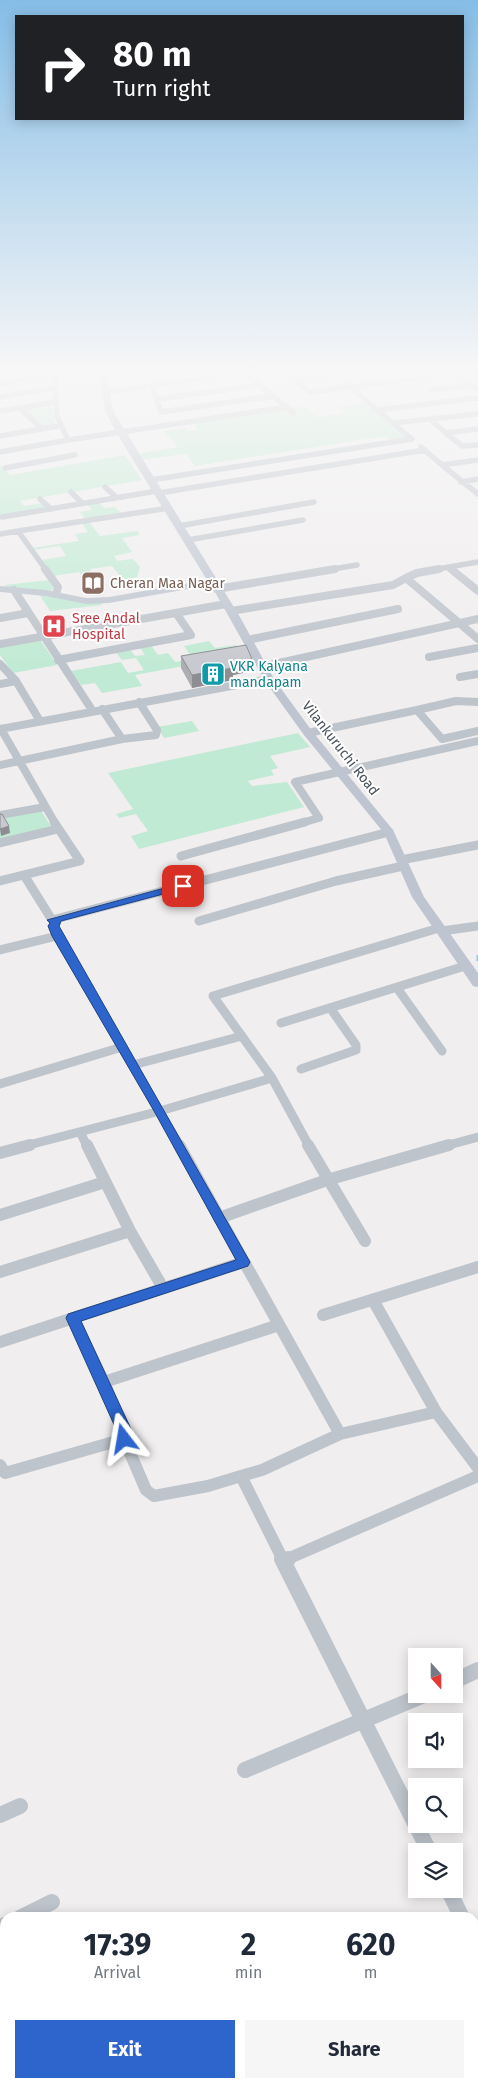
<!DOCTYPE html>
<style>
body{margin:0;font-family:"Fira Sans",sans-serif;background:#f6f6f7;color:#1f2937;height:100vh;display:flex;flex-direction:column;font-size:19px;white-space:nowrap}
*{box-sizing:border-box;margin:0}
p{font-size:16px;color:#747a83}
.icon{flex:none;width:28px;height:28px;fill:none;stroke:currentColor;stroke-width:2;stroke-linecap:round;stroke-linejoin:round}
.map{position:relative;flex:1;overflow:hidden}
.drawer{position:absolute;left:0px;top:1912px;width:479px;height:176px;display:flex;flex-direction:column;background:#fff;border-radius:15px 15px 0 0;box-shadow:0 2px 12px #0003}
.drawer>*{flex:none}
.hud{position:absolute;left:15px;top:15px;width:449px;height:105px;border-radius:0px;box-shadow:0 2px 12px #0003;background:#202124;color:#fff;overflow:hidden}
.needle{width:32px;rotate:159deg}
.controls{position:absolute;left:408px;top:1648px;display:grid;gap:10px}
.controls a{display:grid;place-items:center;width:55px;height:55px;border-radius:0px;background:#fff;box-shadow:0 2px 12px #0003;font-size:25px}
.pin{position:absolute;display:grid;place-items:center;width:42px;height:42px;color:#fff;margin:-21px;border-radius:10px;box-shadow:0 2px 8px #0006}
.me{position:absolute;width:55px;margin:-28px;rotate:346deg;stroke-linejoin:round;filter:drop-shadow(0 0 4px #0008)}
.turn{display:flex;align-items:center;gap:18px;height:105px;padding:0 15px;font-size:22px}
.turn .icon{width:65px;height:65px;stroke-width:2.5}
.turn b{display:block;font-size:35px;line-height:42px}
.eta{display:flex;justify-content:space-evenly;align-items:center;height:85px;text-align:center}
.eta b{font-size:30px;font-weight:700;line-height:35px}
.action{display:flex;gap:10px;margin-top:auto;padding:10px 15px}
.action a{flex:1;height:58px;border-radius:0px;background:#2d65cc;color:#fff;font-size:20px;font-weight:700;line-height:58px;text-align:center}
.action a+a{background:#f6f6f7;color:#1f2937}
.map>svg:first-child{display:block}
</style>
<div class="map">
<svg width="478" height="2088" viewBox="0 0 478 2088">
<rect width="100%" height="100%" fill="#f0eeee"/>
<path fill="#c1ead4" d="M366,402L408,438L392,441L385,436L195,466L186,454L141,460L137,454L178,447L163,431L186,428L188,431L198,430L193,423L304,406L317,417L346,413L339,407Z
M51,404L55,425L41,428L21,408Z
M125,455L142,480L20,501L24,506L43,503L47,508L0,516V465L10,475Z
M99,502L104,508L115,507L121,513L85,519L80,512L92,510L87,504Z
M88,521L100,536L137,531L140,535L122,538L132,552L114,556L117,561L133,559L140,567L137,577L123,580L112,566L90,569L96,580L86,581L79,572L52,576L42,560L66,556L60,546L33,550L32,548L79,541L75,534L88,532L81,522Z
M49,580L53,588L51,591L7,588L5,585Z
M39,594L101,602L102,605L50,611Z
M39,638L57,665L13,673L0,655V646Z
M209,641L215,648L236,645L244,655L135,675L142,686L102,693L95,683L81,685L71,671L121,662L128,673L144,670L136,658L122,660L115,651L129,648L135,656L145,655L139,646L150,644L158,655L168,653L175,662L193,659L184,646Z
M192,721L199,731L164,738L157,727Z
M298,733L310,747L270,756L278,768L271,770L274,775L248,781L252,786L287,782L304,807L139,849L131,836L148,831L136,814L119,818L116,814L133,809L108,773Z
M40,809L52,828L0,840V817Z"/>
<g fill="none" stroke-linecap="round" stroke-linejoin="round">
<path stroke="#93cbe2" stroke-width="3" d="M478,956V960"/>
<path stroke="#bec4cc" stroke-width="5.5" d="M243,372L259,385
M285,372L295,380
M358,372L295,380L310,392L457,373
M456,372L478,390
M103,373L117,372
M55,374L57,416L68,440L287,407
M0,383L69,372
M347,384L377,410L478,398
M152,386L161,412L274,396
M430,390L471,385
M0,397L54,388
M157,399L259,385L294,413
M20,408L41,428
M0,411L54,402
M430,419L446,433L478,429
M392,423L478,414
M446,433L462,446L478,445
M0,436L58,426
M421,447L442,465L478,460
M0,452L68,440
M442,465L478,494
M5,468L75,455
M151,480L412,439L377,410
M461,482L478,479
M105,487L116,497
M71,492L82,503
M159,493L425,450
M40,499L51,509
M2,517L157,491
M179,526L314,502
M0,534L18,531
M188,540L303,520
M46,570L18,531L169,508
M327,570L357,565
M432,570L449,567
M453,570L449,567L478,562"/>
<path stroke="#bec4cc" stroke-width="8" d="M45,569L58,587L56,594
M451,569L478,591
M406,578L417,573L439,569
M217,589L335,569
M14,590L92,710
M231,611L393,585L406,578L478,639
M0,618L28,613
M247,640L398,609
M0,644L226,604
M429,657L478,648
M58,660L191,635L176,613
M0,664L16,681L40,721
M261,667L478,619
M460,677L478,674
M0,684L16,681
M417,710L456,701L478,702
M0,729L269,679
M1,729L55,823
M308,733L417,710L442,739L478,731
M122,739L156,735L157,730L139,702
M0,765L122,739L102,709
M0,815L45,807
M301,823L319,818L295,782L478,741"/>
<path stroke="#bec4cc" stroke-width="9" d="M0,843L58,829
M181,856L305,822
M401,860L478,845
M24,875L52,920
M0,881L80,861L54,822
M199,921L336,881L403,866
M442,931L478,926
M57,936L53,926L57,922L52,920L389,832
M0,950L57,936L180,1146
M397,988L442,1051
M281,1023L465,966
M133,1065L242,1036
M301,1069L356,1050V1045L331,1009
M272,1078L309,1146
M0,1084L122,1047
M80,1132L87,1146
M25,1146L160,1111L272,1078L213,996L439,928
M445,1146L478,1137"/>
<path stroke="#bec4cc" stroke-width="12" d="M87,1145L130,1231L163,1288
M179,1145L340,1434L262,1470L241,1476L283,1560
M308,1145L365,1241
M0,1153L30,1145
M0,1215L105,1182
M219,1218L327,1180L449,1145
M0,1272L130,1231
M373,1300L436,1412
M323,1315L478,1267
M73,1318L104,1382L123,1429L124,1439L146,1490L154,1496L208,1486L241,1476
M0,1342L244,1262
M104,1382L279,1325
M340,1434L436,1412L478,1468
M0,1465L5,1473L124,1439
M285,1560L478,1476"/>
<path stroke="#bec4cc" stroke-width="16" d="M282,1559L429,1851
M285,1560L288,1559
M454,1681L478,1670
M245,1770L426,1694
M0,1815L20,1806
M448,1889L462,1918
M20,1918L52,1902
M0,1927L5,1925
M474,1940L478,1949
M474,2036L478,2034
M0,2056L5,2053
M105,2088L110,2085
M375,2088L383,2084"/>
<path fill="#bec5d0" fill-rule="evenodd" d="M98,372H106L109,389L242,372H260L110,394L113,411L240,617L274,679L312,731L393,830L424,897L478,973V987L473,986L412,897L384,833L304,735L265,681L211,585L109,603L86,604L46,596L0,592V586L46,590L86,598L109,597L207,580L116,432L105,411Z"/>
</g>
<path fill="#adaeb3" d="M181,656L252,671L233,675V680L192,688L181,668Z"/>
<path fill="#8d8d92" d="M252,659V671L233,675V680L192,688V675L230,664Z
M9,826L10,833L1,836L0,829Z"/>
<path fill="#c9cad0" stroke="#8d8d92" d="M246,645L252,659L230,664L233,668L192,675L181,656Z
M0,814H2L9,826L0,829Z"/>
<linearGradient id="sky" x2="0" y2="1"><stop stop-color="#86bde6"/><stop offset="0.56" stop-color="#f8f7f7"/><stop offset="1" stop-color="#f8f7f7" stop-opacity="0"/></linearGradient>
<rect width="478" height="664" fill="url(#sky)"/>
<path fill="#2d65cc" stroke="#1d4285" d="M183,883L186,884V888L61,921L59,926L250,1262L248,1266L81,1321L131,1429L129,1444L124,1445L118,1444L116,1429L66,1318L68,1314L236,1260L154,1111L52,936L48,926L50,923L47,920Z"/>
<defs>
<g id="library-square" transform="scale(1.25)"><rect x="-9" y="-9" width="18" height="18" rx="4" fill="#8d6e63" stroke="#fff"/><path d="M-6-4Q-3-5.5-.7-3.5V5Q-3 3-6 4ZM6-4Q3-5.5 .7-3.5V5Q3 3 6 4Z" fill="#fff"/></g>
<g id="hospital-square" transform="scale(1.25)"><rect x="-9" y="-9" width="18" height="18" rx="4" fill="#e0444e" stroke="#fff"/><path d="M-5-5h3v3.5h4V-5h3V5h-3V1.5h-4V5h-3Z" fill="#fff"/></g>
<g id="building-square" transform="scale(1.25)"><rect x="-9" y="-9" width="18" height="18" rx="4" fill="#0f9aa8" stroke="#fff"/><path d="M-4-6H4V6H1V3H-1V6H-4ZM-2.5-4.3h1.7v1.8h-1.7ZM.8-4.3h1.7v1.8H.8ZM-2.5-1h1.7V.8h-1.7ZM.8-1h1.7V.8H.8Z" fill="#fff"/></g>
</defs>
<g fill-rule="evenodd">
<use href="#library-square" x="93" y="583"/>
<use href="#hospital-square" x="54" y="626"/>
<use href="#building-square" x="213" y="674"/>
</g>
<g text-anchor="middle" stroke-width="4" stroke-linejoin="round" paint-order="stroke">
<g font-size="14" fill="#785e54" stroke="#fff" text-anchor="start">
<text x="110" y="588">Cheran Maa Nagar</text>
</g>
<g font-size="14" fill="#be3a42" stroke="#fff" text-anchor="start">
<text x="72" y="623">Sree Andal<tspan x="72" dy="16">Hospital</tspan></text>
</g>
<g font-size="14" fill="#0d838f" stroke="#fff" text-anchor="start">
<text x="230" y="671">VKR Kalyana<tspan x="230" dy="16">mandapam</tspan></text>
</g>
<g font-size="14" fill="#485059" stroke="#fff">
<text transform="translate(341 748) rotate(52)" y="5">Vilankuruchi Road</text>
</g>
</g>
</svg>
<div class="controls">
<a><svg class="needle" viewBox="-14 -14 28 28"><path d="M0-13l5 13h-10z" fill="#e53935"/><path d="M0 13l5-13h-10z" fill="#747a83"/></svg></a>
<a><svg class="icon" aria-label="sound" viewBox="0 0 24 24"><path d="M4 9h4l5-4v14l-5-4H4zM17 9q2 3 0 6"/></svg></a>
<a><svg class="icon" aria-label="search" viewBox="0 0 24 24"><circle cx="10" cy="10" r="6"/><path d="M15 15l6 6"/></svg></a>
<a><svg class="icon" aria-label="layers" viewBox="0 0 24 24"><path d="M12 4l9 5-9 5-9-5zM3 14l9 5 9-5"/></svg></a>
</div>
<div class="pin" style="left:183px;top:886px;background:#d93025"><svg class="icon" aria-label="arrive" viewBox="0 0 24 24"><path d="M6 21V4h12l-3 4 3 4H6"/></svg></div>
<svg class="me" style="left:124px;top:1439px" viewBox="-20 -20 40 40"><path d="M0-17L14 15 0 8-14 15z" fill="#2d65cc" stroke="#fff" stroke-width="4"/></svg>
<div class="hud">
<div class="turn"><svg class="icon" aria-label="right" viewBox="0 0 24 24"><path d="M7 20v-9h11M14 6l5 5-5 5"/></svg><div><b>80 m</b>Turn right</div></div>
</div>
<section class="drawer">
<div class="eta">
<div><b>17:39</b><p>Arrival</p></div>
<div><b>2</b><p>min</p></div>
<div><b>620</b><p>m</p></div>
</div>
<div class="action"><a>Exit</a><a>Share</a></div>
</section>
</div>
